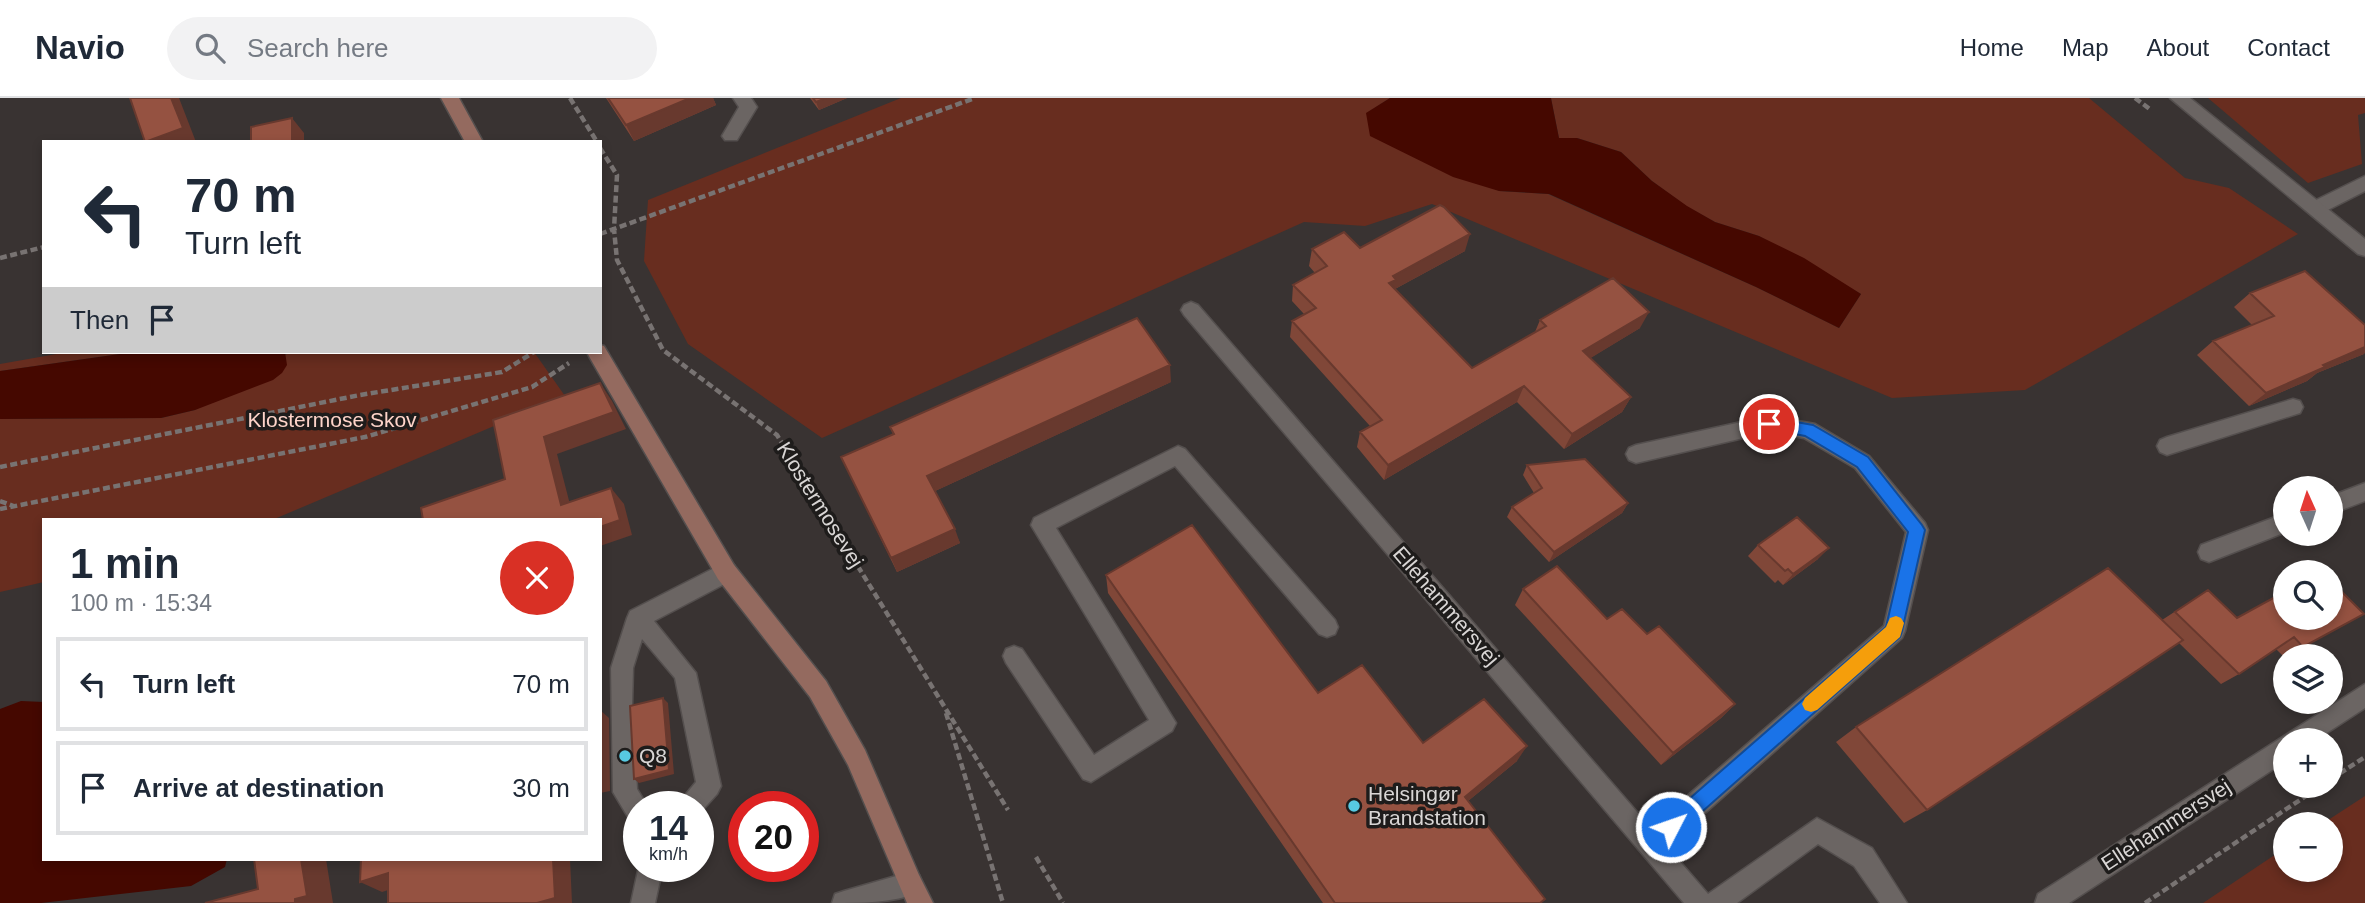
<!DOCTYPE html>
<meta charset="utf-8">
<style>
body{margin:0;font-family:Arial,sans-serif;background:#f2f2f3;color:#1f2937;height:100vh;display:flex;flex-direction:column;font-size:26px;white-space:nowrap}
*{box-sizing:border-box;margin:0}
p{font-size:23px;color:#747a83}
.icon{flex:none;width:38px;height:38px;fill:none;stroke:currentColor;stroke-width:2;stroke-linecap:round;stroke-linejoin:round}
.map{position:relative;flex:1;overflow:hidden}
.sheet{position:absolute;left:42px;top:420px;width:560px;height:343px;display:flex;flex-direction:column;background:#fff;border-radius:0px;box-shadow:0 4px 10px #0003}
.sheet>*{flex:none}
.banner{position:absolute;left:42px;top:42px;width:560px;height:214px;border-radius:0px;box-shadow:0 4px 10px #0003;background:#fff;color:#1f2937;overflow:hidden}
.needle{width:46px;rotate:357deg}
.tools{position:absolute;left:2273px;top:378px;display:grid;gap:14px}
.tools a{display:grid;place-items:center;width:70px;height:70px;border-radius:50%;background:#fff;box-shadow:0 4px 10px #0003;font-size:35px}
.speed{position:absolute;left:623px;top:693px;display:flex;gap:14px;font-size:35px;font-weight:700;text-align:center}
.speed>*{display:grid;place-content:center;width:91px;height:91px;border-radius:50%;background:#fff;box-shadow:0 4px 10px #0003;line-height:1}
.speed small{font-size:18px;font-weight:400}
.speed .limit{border:10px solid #d22;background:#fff;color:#111}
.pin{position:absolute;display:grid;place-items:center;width:60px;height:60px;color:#fff;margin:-30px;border:4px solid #fff;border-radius:50%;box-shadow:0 2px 7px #0007}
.me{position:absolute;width:77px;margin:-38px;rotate:49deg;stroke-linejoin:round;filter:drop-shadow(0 0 5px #0008)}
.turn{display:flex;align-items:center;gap:24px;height:147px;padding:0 28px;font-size:32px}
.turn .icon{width:91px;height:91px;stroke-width:2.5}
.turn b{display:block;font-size:49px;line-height:60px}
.then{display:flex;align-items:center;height:66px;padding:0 28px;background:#0003;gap:14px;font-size:26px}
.round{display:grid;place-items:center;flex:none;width:74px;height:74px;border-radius:37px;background:#f2f2f3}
.overview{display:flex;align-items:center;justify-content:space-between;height:119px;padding:0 28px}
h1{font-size:42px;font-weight:800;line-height:52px}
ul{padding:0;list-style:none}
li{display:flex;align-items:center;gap:21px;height:94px;margin:0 14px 10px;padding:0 14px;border:4px solid #e0e1e3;border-radius:0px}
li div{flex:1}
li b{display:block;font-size:26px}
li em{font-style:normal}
header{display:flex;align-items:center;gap:42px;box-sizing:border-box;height:98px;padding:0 35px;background:#fff;border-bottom:2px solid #e0e1e3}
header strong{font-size:33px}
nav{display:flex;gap:38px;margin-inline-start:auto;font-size:24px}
.search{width:490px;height:63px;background:#f2f2f3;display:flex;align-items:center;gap:18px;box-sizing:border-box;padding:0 24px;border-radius:38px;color:#747a83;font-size:26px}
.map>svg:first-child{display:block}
</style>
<header>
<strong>Navio</strong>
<div class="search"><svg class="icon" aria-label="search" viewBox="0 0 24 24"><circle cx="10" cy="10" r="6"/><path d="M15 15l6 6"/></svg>Search here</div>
<nav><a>Home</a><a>Map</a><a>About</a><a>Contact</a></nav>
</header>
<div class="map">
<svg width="2365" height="805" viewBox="0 0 2365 805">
<rect width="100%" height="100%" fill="#393332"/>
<path fill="#682d1f" d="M901,0H1390L1367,15L1499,93L1548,96L1756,189L1839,230L1861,196L1759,138L1715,124L1686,108L1652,83L1621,54L1577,40H1559L1551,0H2089L2185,80L2229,90L2298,136L2025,292L1892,300L1432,106L1365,128L1304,124L822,340L688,246L644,163L648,102Z
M2208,0H2365V15L2358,17L2362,66L2308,85Z
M68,254H134L0,273V266Z
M285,254H534L565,298L272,422H44V484L0,494V321L161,320L195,312L287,256Z
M2365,698V805H2203L2285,750L2286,772H2331V726H2322Z"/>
<path fill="#450800" d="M1390,0H1551L1559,40H1577L1621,54L1652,83L1687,108L1715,124L1759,138L1804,160L1861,196L1839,230L1756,189L1549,96L1499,93L1453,79L1370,38L1366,15Z
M134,254H285L287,267L282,275L273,282L195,312L161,320L0,321V273Z
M21,603L44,604V761H227L225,769L191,788L41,805H0V611Z"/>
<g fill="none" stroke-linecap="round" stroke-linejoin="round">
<g stroke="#544f4e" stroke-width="3">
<path id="lane" d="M733,0H751L757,9L737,42H725L722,38L739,9Z
M2365,78V93L2322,115H2310L2307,110L2310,105Z
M2293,301L2300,303L2303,309L2300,315L2167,357L2160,354L2157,348L2160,342L2167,339Z
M1769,318L1815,326L1869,358L1925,425L1928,432L1905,533L1902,540L1660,755L1651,758L1642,755L1639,746L1642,737L1884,528L1906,434L1855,370L1804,340L1769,334L1636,365L1629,362L1626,356L1629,350L1636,347Z
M1178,348L1185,351L1335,522L1338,529L1335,536L1327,539L1319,536L1175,368L1056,430L1176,625L1172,633L1091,684L1083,681L1006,565L1003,558L1006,551L1014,548L1022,551L1094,657L1149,622L1031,427L1034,420Z
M2365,385V403L2331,416V398Z
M2286,415V434L2209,464L2201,461L2198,454L2201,447Z
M726,464L734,467L737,474L734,481L654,523L696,575L721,688L717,696L698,717V709H678L682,701L696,684L675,580L642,541L633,570L632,607L637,691L648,709H639V728L631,724L613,694L611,570L627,520L630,513Z
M639,768H663L655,805H631Z"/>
</g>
<g stroke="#544f4e" stroke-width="3">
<path id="street" d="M2170,0H2190L2365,141V158L2358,156Z
M1191,204L1198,207L1708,796L1817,720L1872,750L1907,805H1880L1854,768L1818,746L1737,805H1684L1184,217L1181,212L1184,207Z
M2365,586V610L2316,642H2286V663L2069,805H2035L2038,796Z
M910,774L919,777L922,786L919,795C890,805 862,805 832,805L835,796L844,793Z"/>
</g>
<g stroke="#544f4e" stroke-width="3">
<path id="secondary" d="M441,0H459L483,44H465Z
M600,247L604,248L734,467L826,583L865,652L919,777L933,805H907L848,667L810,599L718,481L590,260L587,254H600Z"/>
</g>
<path stroke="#787372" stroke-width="4.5" stroke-dasharray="7 3.5" stroke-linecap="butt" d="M570,0L597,44
M2135,0L2151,12
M600,50L617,77L614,131L617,162L663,252L777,337L1008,712
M600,136L975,0
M0,160L44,149
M0,369L360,297L502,274L534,254
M0,403L16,409
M0,411L365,339L532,289L569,265
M946,615L1003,805
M2331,681L2365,659
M1036,759L1063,805
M2145,805L2321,688"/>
<use href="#lane" fill="#6b6563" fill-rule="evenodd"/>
<use href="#street" fill="#6b6563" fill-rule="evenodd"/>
<use href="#secondary" fill="#946a5f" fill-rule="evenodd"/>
</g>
<path fill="#804738" d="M606,0H713L716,7L634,43Z
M810,0H847L819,12Z
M1360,150L1465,153L1395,191L1472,270L1535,234L1540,222L1640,230L1590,260L1631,299L1622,314L1564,351L1517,304L1384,382L1357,349L1360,334L1370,328L1290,239L1292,223L1304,216L1292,203L1293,187L1315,175L1309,168L1312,151Z
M2250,195L2364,256L2317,275L2307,283L2249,308L2197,257L2213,243L2252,227L2234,209Z
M1171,284L935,393L960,445L897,474L841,359L893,336L890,329Z
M1527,367L1628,405L1622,415L1549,464L1507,419L1512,409L1534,395L1523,377Z
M1758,447L1818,461L1783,487L1778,482L1775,485L1748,458Z
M1106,477L1318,595L1423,645L1517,663L1468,703L1545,801L1541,805H1323L1108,495Z
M1523,491L1647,536L1735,606L1721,620L1661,667L1515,507Z
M2208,492L2237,520L2364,516L2284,559L2276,551L2239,576L2221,586L2179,545L1927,712L1904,725L1836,644L1856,629L2162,522Z"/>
<path fill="#68392e" d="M171,0H179L196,44H147Z
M690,0H713L716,7L634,43L626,27Z
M826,0H847L819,12L816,4Z
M292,20L304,35V44H292Z
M1470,136L1465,153L1393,192L1389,185L1393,178Z
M1649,214L1640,230L1576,269L1583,253Z
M2365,249V255L2364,256L2317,275L2307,283L2249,308L2266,295L2323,267Z
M1170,267L1171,284L933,394L927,378Z
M600,285L612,303L626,331L557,356L574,422L561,407L544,339Z
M1524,288L1517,304L1384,382L1388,367Z
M1631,299L1622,314L1564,351L1572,336Z
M611,390L624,406L632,437L600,448V429Z
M1628,405L1622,415L1549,464L1554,454Z
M955,431L960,445L897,474L891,460Z
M1829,450L1818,461L1783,487L1793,476Z
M663,600L668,605L674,676L639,685L634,681Z
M1735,606L1721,620L1661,667L1673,655Z
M600,612L609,620L610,693L600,695Z
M1527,648L1517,663L1457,712L1465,699Z
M301,761H326L333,805H295Z
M553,761H570L572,805H537Z
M388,775L410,785L382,794L360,784Z"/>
<path fill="#955241" stroke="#68392e" stroke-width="2" d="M130,0H171L183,30L145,44Z
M608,0H690L626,27Z
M813,0H826L816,4Z
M292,20V44H251V29Z
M1440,107L1444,109L1470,136L1393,178L1396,182L1389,185L1472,270L1546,228L1540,222L1613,180L1649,214L1583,253L1631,299L1572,336L1524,288L1388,367L1360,334L1382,322L1292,223L1316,210L1293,187L1327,168L1312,151L1344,134L1360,150Z
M2305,173L2365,227V249L2323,267L2325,269L2266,295L2213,243L2274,218L2250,195Z
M1137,220L1170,267L927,378L955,431L891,460L841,359L894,336L890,329Z
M600,285L614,314L544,339L561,407L611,390L620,422L600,429V422H423L421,410L505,381L493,322Z
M1585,361L1628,405L1554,454L1512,409L1542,390L1527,367Z
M1797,419L1829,450L1793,476L1788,471L1785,473L1758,447Z
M1192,427L1318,595L1362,567L1423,645L1484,601L1527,648L1465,699L1545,801L1540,805H1335L1106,477Z
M1557,468L1607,521L1622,511L1647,536L1659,528L1735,606L1673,655L1523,491Z
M2108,470L2183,542L1927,712L1856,629Z
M2331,483L2364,516L2303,549L2294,539L2239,576L2175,514L2208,492L2237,520L2286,493V520H2331Z
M663,600L669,672L634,681L630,608Z
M254,761H301L307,798L295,801V805H205L258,791Z
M361,761H553L555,800L537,805H388V775L360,784Z"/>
<path fill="#1a73e8" stroke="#114b97" stroke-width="2" d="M1769,319L1813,327L1868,359L1922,427L1925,432L1902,533L1900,539L1678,735L1671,738L1665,735L1662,729L1665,722L1886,529L1908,434L1857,369L1805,338L1763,330L1761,326L1763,321Z"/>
<path fill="#f59e0b" d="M1896,518L1901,520L1904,525L1900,539L1817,612L1811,614L1805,612L1802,606L1805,600L1886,529L1890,520Z"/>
<g fill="#57c9e2" stroke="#1e1c1b" stroke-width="2.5">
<circle cx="625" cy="658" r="7"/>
<circle cx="1354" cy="708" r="7"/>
</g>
<g text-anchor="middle" stroke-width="7" stroke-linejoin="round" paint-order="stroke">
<g font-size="21" fill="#fed4c9" stroke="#1e1c1b">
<text x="332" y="329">Klostermose Skov</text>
</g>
<g font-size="21" fill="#d9d6d5" stroke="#1e1c1b">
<text transform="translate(820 407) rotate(58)" y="7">Klostermosevej</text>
<text transform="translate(1446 508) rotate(49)" y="7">Ellehammersvej</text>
<text transform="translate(2166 727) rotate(-33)" y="7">Ellehammersvej</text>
</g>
<g font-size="21" fill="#d9d6d5" stroke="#1e1c1b" text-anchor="start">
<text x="639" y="665">Q8</text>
<text x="1368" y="703">Helsingør<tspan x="1368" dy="24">Brandstation</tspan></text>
</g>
</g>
</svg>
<div class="tools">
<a><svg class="needle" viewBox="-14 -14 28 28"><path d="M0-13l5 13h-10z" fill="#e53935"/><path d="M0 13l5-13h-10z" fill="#747a83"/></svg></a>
<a><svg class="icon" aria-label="search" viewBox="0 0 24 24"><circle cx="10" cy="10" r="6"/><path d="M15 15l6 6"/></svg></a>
<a><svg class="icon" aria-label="layers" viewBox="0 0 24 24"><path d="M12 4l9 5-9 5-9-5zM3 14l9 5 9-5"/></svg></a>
<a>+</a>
<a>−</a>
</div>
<div class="speed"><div>14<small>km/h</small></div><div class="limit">20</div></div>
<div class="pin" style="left:1769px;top:326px;background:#d93025"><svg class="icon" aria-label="arrive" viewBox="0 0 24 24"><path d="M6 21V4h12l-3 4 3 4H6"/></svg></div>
<svg class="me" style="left:1671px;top:729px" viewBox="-20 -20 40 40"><circle r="17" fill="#1a73e8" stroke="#fff" stroke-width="3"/><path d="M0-11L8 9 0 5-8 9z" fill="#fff"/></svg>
<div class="banner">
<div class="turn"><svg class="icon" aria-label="left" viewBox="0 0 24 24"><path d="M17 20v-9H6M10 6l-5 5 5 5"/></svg><div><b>70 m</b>Turn left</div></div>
<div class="then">Then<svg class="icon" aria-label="arrive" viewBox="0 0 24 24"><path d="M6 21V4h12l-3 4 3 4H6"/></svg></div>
</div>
<section class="sheet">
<div class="overview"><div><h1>1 min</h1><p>100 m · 15:34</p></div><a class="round" style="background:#d93025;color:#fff"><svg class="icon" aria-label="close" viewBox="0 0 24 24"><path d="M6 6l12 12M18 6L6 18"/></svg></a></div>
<ul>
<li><svg class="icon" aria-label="left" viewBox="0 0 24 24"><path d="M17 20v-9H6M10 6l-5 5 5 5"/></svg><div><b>Turn left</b></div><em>70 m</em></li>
<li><svg class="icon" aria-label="arrive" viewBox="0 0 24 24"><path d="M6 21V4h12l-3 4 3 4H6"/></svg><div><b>Arrive at destination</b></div><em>30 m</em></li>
</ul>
</section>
</div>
